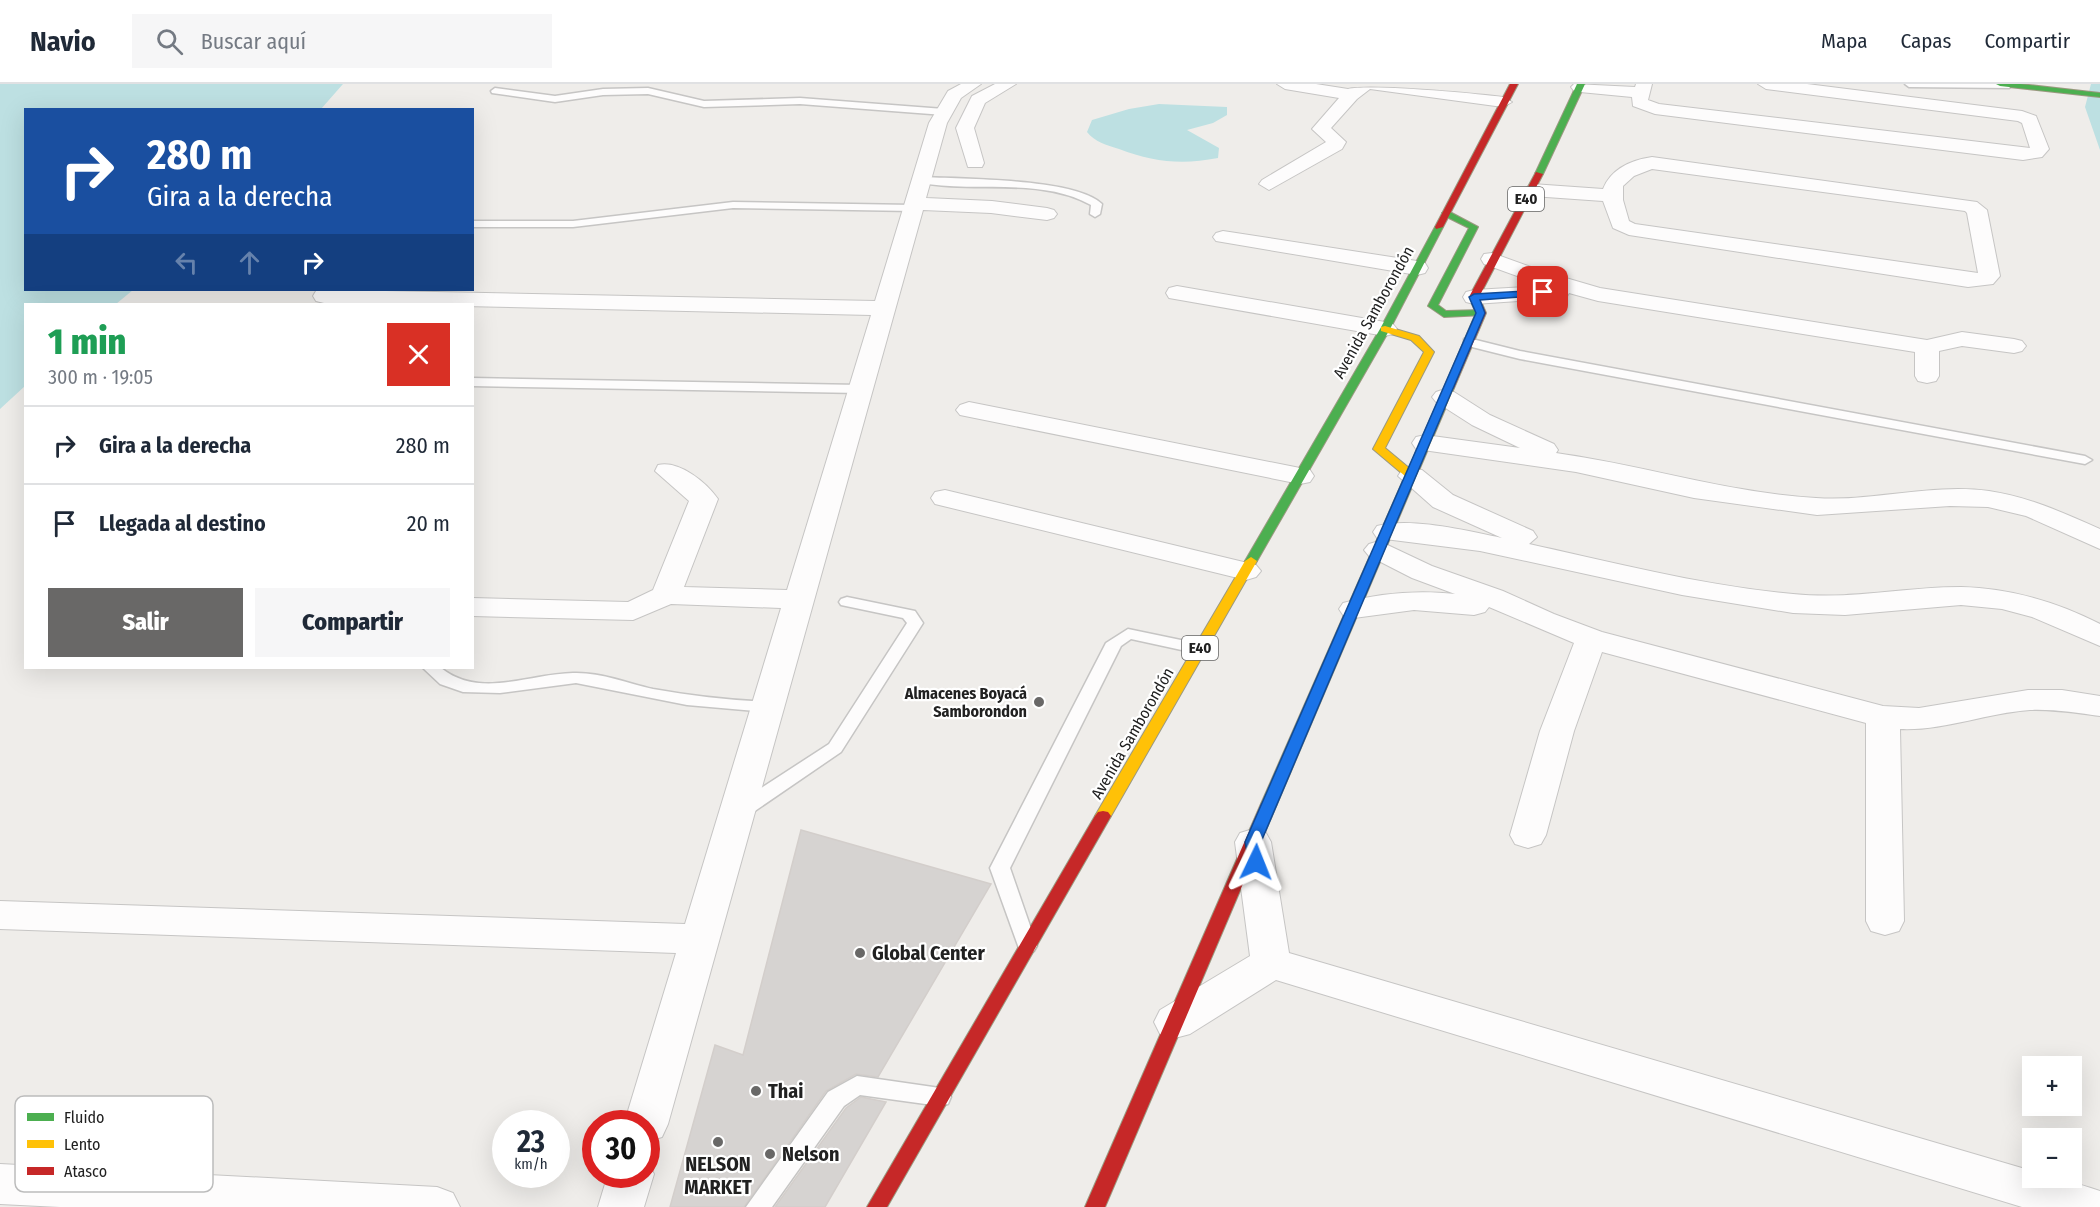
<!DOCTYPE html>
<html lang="es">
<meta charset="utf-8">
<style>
body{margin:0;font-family:"Fira Sans Condensed",sans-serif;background:#f6f6f7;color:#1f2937;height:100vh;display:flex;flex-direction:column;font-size:22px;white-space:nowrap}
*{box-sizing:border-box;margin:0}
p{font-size:20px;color:#747a83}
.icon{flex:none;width:33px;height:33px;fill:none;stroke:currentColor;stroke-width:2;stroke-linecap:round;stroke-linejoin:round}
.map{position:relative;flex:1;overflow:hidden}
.drawer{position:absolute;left:24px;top:219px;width:450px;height:366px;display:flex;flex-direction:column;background:#fff;border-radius:0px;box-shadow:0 6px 24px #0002}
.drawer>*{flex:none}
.guide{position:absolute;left:24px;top:24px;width:450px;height:183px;border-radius:0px;box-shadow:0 6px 24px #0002;background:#1a4fa0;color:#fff;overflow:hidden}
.tools{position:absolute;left:2022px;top:972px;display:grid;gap:12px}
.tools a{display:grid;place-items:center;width:60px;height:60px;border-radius:0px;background:#fff;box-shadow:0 6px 24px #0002;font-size:30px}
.speed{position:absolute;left:492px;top:1026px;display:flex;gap:12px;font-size:30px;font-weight:700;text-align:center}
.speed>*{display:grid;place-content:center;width:78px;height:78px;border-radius:50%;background:#fff;box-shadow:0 6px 24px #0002;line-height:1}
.speed small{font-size:15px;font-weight:400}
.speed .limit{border:9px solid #d22;background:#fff;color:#111}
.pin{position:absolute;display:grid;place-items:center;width:51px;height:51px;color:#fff;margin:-26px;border-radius:12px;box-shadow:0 3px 9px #0006}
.me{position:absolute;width:66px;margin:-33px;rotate:2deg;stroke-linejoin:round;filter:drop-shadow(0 0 4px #0008)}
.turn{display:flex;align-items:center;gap:21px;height:126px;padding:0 24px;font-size:27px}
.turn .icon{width:78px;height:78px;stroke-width:2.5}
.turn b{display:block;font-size:42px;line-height:51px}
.lanes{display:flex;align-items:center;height:57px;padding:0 24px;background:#0003;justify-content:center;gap:30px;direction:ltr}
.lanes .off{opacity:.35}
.round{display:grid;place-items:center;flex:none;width:63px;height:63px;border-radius:0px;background:#f6f6f7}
.overview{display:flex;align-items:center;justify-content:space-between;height:102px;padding:0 24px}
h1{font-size:36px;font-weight:800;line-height:45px;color:#1e9e55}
.cta{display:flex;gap:12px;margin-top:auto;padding:12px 24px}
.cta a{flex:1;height:69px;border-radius:0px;background:#696867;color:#fff;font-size:24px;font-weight:800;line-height:69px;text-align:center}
.cta a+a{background:#f6f6f7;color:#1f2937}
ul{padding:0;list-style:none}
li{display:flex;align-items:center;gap:18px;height:78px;padding:0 24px;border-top:2px solid #e0e1e3}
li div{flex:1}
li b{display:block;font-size:22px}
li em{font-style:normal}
header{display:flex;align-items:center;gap:36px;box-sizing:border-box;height:84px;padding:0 30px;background:#fff;border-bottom:2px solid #e0e1e3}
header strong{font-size:28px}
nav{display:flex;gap:33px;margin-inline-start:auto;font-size:21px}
.search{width:420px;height:54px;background:#f6f6f7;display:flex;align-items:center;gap:15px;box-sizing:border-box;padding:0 21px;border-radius:0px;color:#747a83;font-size:22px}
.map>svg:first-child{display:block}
</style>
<header>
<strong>Navio</strong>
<div class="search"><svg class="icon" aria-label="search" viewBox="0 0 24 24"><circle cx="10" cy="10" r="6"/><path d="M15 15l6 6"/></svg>Buscar aquí</div>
<nav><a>Mapa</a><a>Capas</a><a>Compartir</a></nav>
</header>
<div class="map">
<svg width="2100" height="1123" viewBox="0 0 2100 1123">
<rect width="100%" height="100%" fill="#efedea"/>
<path fill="#bde0e2" d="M0,0H343L321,25L26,26V206H133L116,220H26L25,302L0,325Z
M2091,0H2100V66L2085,23Z
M1159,20L1227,23V31L1213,39L1187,46L1219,64L1218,74C1182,81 1153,78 1119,65C1106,61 1095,58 1087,48L1092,36L1129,25Z"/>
<path fill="#d6d3d1" stroke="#d3cecb" stroke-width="1.5" d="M801,746L991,800L878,993L856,990L826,1007L744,1123H670L715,961L743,971Z
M861,1013L886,1018L825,1123H775L846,1024Z"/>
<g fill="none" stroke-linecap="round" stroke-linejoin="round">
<g stroke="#c6c5c4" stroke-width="3">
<path id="lane" d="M1905,0H2013V1L2009,4L1909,3Z
M495,4L555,12L603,5L648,4L704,17L800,14L944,25L949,28L944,31L800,20L704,23L648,10L603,11L555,18L492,9L491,7Z
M921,93C960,95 1076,94 1102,120L1100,130L1095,133L1090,130L1091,121C1040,92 973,110 917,98L916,96Z
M733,118L913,121L918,124L913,127L733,124L573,143H472V137H573Z
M1468,254L1520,267L2085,372L2092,376L2085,380L1520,275L1464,261V255Z
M472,294L860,301L867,305L860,309L472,302Z
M847,513L915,527L923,539L841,668L749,731H735L733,726L735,721L829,660L907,539L903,534L841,521L839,518L841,515Z
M1128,545L1200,560L1208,565L1200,570L1131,555L1121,562L1010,784L1037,862L1034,867L1027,870L1020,867L990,784L1106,559Z
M423,584H441C480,615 528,590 573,589C600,588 627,599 653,605C691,612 729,616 767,618L776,623L767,628L687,621L576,599L500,609L463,608L440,600Z
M857,992L940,1004L948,1006L951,1013L948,1020L940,1022L860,1011L844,1022L772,1123H746L828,1008Z"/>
</g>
<g stroke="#c6c5c4" stroke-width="2">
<path id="street" d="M961,0H981L961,14L947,39L926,114L992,117L1047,124L1054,126L1057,130L1054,134L1047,136L991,129L923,126L668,1040L662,1053L646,1058V1040H624L676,869L0,845V817L685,840L781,524L671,520L633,536L472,532V514L628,518L653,506L689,417L655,387L658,381C679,376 706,398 718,415L684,503L787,506L871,231L324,219L316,217L313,212L316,207L335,206L875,217L929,39L948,7Z
M995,0H1016L985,19L974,44L984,79L982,83H968L956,44L972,12Z
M1277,0H1316L1348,5C1370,0 1472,9 1503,13L1512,18L1503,23L1370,5L1357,15L1331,44L1346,58L1342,65L1269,106L1259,100L1262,96L1326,58L1312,45L1339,14L1285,5Z
M1574,0L1635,3L1636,0H1652L1648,16L1659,20L2030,64L2022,39L2018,37L1766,5L1758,0H1807L2022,27L2036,32L2049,65L2042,73L2023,76L1655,30L1633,22L1632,13L1580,8L1574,7L1571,3Z
M1652,73L1977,118L1987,126L2000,192L1993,200L1968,203L1629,151L1613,144L1603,117L1532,112L1522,106L1532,100L1603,105C1611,85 1631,76 1652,73ZM1652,85L1965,127L1967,129L1978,189L1635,140L1629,137L1623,116V102L1634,92Z
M1223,147L1417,177L1425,179L1428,184L1425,189L1417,191L1216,157L1213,153L1216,149Z
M1492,169L1542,187L1600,204L1927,256L1962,248L2014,255L2022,257L2026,262L2022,267L2014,269L1962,262L1939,267V292L1936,297L1927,299L1918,297L1915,292V268L1598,217L1569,209L1566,214L1474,220L1466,218L1463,213L1466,208L1474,206L1545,202L1484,180L1481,175L1484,170Z
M1177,202L1385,238L1393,240L1397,245L1393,250L1385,252L1169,214L1166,209L1169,204Z
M1445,305L1454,308L1490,331L1554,360L1558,366L1556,369C1643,381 1728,409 1816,414C1873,418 1931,399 1989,407C2029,413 2064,429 2100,445V465L2026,432L1988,423L1950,422L1817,431L1694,414L1576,388L1416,365L1412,359L1416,353L1425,351L1520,364L1472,341L1436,318L1432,313L1436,308Z
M969,318L1300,384L1310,386L1314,392L1310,398L1300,400L960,331L956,326L960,321Z
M1412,384L1422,386L1453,411L1533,447L1537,453L1529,460C1616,479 1704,502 1793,510C1853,516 1903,503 1961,503C2009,504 2058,518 2100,540V562L2032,533L2002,525L1961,521L1845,531L1793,529L1682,511L1480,467L1377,454L1373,448L1377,442C1412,433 1467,447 1502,454L1433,423L1398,392L1402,386Z
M945,406L1256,481L1261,487L1256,493L1246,496L935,420L931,414L935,408Z
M1379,457L1432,482L1503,507L1554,530L1602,548L1883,622L1919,624L2028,606H2062L2100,612V632C2077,629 2054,625 2030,626C1986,629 1944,647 1900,645L1904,837L1899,847L1885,851L1871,847L1866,837V639L1602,568L1574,647L1546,751L1541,760L1528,764L1515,760L1510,751L1540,647L1574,559L1489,523L1485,528L1474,531L1414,526L1354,534L1343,531L1339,525L1343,519C1380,509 1417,506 1455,510L1412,494L1369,472L1364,466L1369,460Z
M1253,745L1266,749L1271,758L1289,869L2032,1087V1094C2057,1094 2077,1099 2100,1107V1123H2022L1276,896L1190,950L1175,954L1160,950L1154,938L1160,926L1250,872L1235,758L1240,749Z
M646,1076L654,1090L644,1123H598L608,1090H646Z
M0,1080L437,1103L453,1109L460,1123H60L0,1120Z"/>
</g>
<g stroke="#9b9981" stroke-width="2">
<path id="fast" d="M1577,0H1585L1543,90L1536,92L1535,90Z
M1996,0H2020L2100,9V13L2000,2Z
M1446,126L1478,143L1438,221L1446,227L1481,226L1484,227V231L1444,233L1428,222L1469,144L1443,131L1442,129Z
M1439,140L1443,143L1390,245L1257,477L1251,481L1247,480L1245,477L1380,245L1435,143Z"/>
</g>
<g stroke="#9b9981" stroke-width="2">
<path id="slow" d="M1385,242L1419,252L1434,268L1385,364L1409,384L1444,304L1449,301L1454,304L1277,720L1274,724H1264L1261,720L1405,392L1373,365L1424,268L1411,256L1381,247V243Z
M1251,473L1257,477L1111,732L1108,736H1098L1095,732L1245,477Z"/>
</g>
<g stroke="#9b9981" stroke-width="2">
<path id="jam" d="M1510,0H1518L1443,143L1436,145L1435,143Z
M1536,88L1543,90L1479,213L1486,229L1454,304L1449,307L1445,306L1444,304L1476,229L1469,213Z
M1269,715L1274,716L1277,720L1105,1123H1085L1261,720L1264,716Z
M1103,727L1108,728L1111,732L887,1123H867L1095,732L1098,728Z"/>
</g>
<use href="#lane" fill="#fdfcfc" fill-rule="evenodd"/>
<use href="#street" fill="#fdfcfc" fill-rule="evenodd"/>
<use href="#fast" fill="#4caf50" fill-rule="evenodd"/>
<use href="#slow" fill="#ffc107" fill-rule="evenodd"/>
<use href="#jam" fill="#c62828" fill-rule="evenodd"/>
</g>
<path fill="#1a73e8" stroke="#114b97" stroke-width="1.5" d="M1543,206L1548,208L1546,211L1480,216L1485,229L1261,758L1264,778L1261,782H1250L1245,758L1476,229L1469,213L1474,210Z"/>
<g fill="#696867" stroke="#fff" stroke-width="2">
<circle cx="1039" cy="618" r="6"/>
<circle cx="860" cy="869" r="6"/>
<circle cx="756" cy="1007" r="6"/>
<circle cx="718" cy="1058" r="6"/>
<circle cx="770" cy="1070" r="6"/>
</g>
<g text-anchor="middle" stroke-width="4.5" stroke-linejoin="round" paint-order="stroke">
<g fill="#fff" stroke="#646464" stroke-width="1.5">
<rect x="1508" y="103" width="36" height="24" rx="4.5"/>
<rect x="1182" y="552" width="36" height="24" rx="4.5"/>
</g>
<g font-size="15" font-weight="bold" fill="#212121">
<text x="1526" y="120">E40</text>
<text x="1200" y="569">E40</text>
</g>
<g font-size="16" fill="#212121" stroke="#fff">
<text transform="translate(1373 228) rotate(-61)" y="6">Avenida Samborondón</text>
<text transform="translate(1132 649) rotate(-60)" y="6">Avenida Samborondón</text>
</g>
<g font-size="16" font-weight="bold" fill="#212121" stroke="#fff" text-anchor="end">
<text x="1027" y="615">Almacenes Boyacá<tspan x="1027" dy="18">Samborondon</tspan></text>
</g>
<g font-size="20" font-weight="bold" fill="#212121" stroke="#fff" text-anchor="start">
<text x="872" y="876">Global Center</text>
<text x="768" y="1014">Thai</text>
<text x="782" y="1077">Nelson</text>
<text x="718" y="1087" text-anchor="middle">NELSON<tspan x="718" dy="23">MARKET</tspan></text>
</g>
</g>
<rect x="15" y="1012" width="198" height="96" rx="9" fill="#fff" stroke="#bcbcbc" stroke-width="1.5"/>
<rect x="27" y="1029" width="27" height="8" fill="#4caf50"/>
<rect x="27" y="1056" width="27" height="8" fill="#ffc107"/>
<rect x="27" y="1083" width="27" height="8" fill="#c62828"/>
<g font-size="16" fill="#212121">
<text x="64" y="1039">Fluido</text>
<text x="64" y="1066">Lento</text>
<text x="64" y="1093">Atasco</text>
</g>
</svg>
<div class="tools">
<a>+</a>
<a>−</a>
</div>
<div class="speed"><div>23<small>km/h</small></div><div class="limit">30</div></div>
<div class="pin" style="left:1543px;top:208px;background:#d93025"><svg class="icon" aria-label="arrive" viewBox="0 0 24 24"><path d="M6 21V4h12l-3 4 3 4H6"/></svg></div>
<svg class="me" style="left:1256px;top:778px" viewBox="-20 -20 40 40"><path d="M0-17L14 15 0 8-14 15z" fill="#1a73e8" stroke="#fff" stroke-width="4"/></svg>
<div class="guide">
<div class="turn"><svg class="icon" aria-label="right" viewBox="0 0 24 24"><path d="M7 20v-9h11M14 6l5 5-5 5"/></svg><div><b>280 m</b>Gira a la derecha</div></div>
<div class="lanes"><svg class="icon off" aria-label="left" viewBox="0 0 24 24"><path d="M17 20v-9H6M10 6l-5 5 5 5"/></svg><svg class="icon off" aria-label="ahead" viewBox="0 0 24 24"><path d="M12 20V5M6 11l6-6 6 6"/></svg><svg class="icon" aria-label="right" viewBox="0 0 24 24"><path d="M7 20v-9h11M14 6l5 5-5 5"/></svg></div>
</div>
<section class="drawer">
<div class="overview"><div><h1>1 min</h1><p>300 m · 19:05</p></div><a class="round" style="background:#d93025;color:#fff"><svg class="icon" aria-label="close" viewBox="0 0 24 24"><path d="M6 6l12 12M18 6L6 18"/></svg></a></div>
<ul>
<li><svg class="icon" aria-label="right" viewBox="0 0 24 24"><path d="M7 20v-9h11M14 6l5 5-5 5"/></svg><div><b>Gira a la derecha</b></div><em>280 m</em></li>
<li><svg class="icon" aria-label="arrive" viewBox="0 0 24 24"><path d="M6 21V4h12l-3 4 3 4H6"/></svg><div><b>Llegada al destino</b></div><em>20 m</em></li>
</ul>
<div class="cta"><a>Salir</a><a>Compartir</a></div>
</section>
</div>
